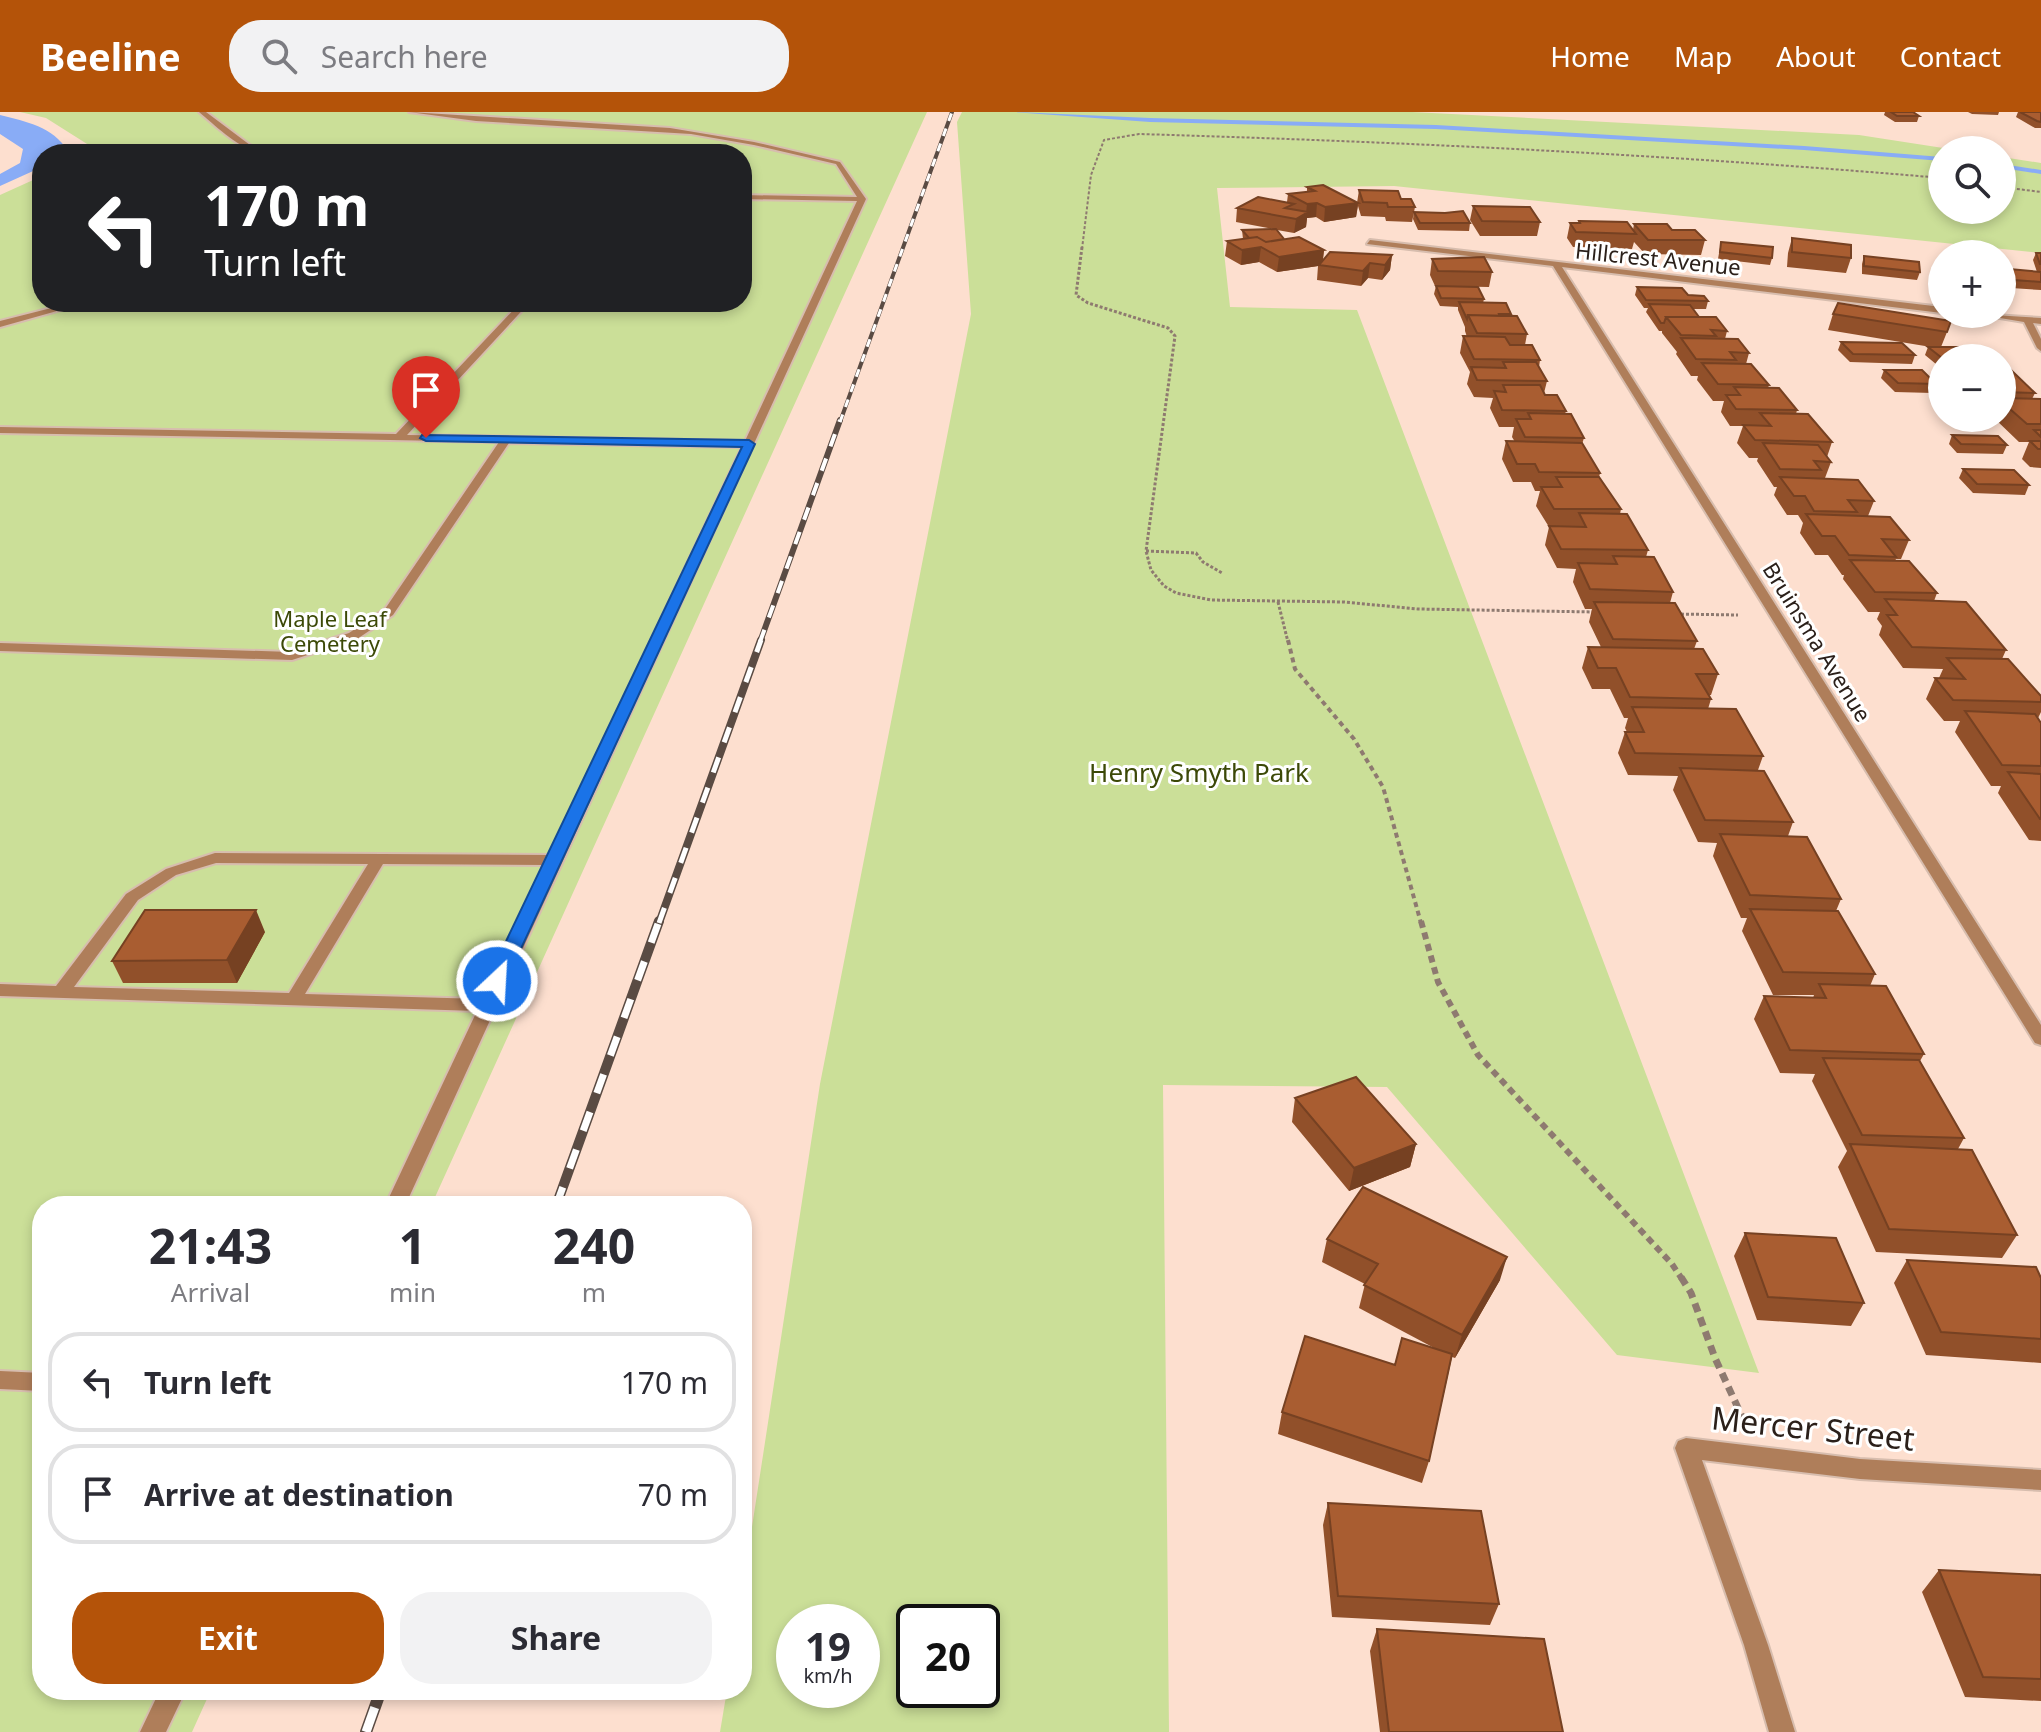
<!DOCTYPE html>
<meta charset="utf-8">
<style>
body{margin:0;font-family:"Noto Sans",sans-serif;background:#f2f2f3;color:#2b2b33;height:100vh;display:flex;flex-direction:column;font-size:30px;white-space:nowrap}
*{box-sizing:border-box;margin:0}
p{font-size:26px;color:#7c7c81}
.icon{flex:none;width:44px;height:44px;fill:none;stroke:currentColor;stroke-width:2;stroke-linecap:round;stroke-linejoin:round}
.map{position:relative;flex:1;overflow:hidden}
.panel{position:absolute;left:32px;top:1084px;width:720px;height:504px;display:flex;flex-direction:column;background:#fff;border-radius:32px;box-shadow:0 4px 12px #0003}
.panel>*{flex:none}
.hud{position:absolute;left:32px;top:32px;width:720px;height:168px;border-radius:32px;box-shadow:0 4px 12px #0003;background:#202124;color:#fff;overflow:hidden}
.tools{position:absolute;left:1928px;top:24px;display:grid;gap:16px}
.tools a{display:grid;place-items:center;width:88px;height:88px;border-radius:50%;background:#fff;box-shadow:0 4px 12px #0003;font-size:40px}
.speed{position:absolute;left:776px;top:1492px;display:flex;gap:16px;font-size:40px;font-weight:700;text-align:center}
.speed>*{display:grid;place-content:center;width:104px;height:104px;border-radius:50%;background:#fff;box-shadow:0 4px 12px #0003;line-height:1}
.speed small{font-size:20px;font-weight:400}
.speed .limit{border:4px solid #111;border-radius:12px;background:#fff;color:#111}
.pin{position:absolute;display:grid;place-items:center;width:68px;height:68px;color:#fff;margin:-82px -34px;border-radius:50% 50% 50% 0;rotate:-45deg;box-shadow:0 0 8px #0007}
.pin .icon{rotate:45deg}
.me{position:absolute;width:88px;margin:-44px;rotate:25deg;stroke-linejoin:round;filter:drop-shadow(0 0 6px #0008)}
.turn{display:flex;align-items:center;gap:28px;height:168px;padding:0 40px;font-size:36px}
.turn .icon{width:104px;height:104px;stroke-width:2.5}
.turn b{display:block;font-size:56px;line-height:68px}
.eta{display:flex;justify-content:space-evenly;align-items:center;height:136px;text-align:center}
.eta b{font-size:48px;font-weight:700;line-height:56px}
.button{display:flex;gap:16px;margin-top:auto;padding:16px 40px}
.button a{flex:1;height:92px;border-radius:32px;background:#b45309;color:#fff;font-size:32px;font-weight:700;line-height:92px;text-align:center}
.button a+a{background:#f2f2f3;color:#2b2b33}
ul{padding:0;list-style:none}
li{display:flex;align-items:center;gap:24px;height:100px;margin:0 16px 12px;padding:0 24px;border:4px solid #e1e1e2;border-radius:32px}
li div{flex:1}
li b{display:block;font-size:30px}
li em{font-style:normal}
header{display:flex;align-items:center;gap:48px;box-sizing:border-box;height:112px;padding:0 40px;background:#b45309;color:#fff}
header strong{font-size:38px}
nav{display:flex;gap:44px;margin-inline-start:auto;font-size:28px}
.search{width:560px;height:72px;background:#f2f2f3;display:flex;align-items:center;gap:20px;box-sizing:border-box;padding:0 28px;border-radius:32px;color:#7c7c81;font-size:30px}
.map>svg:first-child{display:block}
</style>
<header>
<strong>Beeline</strong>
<div class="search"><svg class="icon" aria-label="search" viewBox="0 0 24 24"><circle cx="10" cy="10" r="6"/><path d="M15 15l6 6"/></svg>Search here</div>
<nav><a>Home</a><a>Map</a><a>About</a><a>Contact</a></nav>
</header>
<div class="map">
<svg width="2041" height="1620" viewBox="0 0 2041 1620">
<rect width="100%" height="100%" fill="#fddfcf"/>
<path fill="#cbdf98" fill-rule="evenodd" d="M20,0H927L431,1094H42V1578H211L192,1620H0V83L42,64V190H742V42H87L95,37L46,6Z
M962,0H1412L1859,23L1956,38H1942V98H2002V45L2041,51V141L1394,74L1217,76L1230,195L1357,198L1759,1261L1617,1243L1387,975L1163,973L1169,1620H720L727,1578H742V1480L820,972L971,202L957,10ZM794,1510H862V1578H794ZM914,1510H982V1578H914Z"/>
<path fill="#89acf6" d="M0,3C27,10 52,14 68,39L66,42H42V55L0,74V62L20,51L23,37L0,22Z"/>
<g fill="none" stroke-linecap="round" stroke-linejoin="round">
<path fill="#89acf6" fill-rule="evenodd" d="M1014,0L1150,6L1436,13L1804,34L1942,45V49L1804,38L1436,17L1150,10Z
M2002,52L2041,58V62L2002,56Z"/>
<g stroke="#d7bdae" stroke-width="4">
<path id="lane" d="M199,0H206L250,33L268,42C244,42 217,15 199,0Z
M409,0L670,16L754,30L840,50L866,87L405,1094H385L477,899L0,884V872L56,874L126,782L166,757L215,741L550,743L742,335L509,331L393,503L357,527L292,548L0,539V531L291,540L349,521L385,497L499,330L0,321V315L396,322L521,190H530L407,323L745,329L857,89L742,87V83L857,85L836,52L754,33L691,22L476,9ZM216,751L368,752L289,881L74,875L138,788L176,763ZM383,752L546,753L482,887L305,882Z
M75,190H89L0,215V209Z
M0,1259L42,1261V1279L0,1277Z"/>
</g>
<g stroke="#d7bdae" stroke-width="4">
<path id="street" d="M1370,128L1942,195V201L1562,155L2041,913V933L2035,931L1553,154L1367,132Z
M1976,202L2041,206V212L2033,211L2041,227V239L2037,236L2024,210Z
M1686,1326L1860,1347L2041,1358V1378L1860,1367L1702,1348L1768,1533L1795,1620H1769L1744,1533L1675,1336L1678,1329Z
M160,1578H186L166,1620H140Z"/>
</g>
<path stroke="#8e7a70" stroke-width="2" stroke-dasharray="3 2" stroke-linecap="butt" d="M2002,75L2041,80
M1082,137L1091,63L1104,28L1139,22C1407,30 1675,43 1942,66"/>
<path stroke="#8e7a70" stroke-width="3" stroke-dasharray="3 2" stroke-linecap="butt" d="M1082,135L1076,183L1088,191L1168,216L1175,224L1146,439L1151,458L1164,474L1176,481L1211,488L1344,490L1418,497L1594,500
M1146,439L1196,441L1203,450L1222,461
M1278,490L1288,530
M1676,502L1738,503"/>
<path stroke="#8e7a70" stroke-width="4" stroke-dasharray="5 4" stroke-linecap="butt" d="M1288,528L1295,557L1354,627L1383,675L1421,811"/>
<path stroke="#8e7a70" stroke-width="6" stroke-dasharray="7 5" stroke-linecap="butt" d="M1421,809L1438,870L1478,943L1672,1152L1682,1167"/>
<path stroke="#8e7a70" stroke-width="7" stroke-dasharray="9 6" stroke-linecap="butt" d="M1681,1165L1691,1181L1715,1246L1744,1309"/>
<use href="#lane" fill="#af7e5a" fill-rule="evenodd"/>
<use href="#street" fill="#af7e5a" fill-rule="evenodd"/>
<g stroke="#5a4b43" stroke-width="4">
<path id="rail-far4" d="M840,310L952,0"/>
</g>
<g stroke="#5a4b43" stroke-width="6">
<path id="rail-far3" d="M760,530L840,308"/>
</g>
<g stroke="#5a4b43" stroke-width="8">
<path id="rail-far2" d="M659,811L761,528"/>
</g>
<g stroke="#5a4b43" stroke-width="10">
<path id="rail-far1" d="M556,1094L659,809"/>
</g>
<g stroke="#5a4b43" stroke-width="12">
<path id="rail" d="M366,1620L381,1578"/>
</g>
<use href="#rail-far4" stroke="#fff" stroke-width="3" stroke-dasharray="8" stroke-linecap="butt"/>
<use href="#rail-far3" stroke="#fff" stroke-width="4" stroke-dasharray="13" stroke-linecap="butt"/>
<use href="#rail-far2" stroke="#fff" stroke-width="5" stroke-dasharray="16" stroke-linecap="butt"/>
<use href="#rail-far1" stroke="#fff" stroke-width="7" stroke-dasharray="20" stroke-linecap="butt"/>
<use href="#rail" stroke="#fff" stroke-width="9" stroke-dasharray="26" stroke-linecap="butt"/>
</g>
<path fill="#91502a" d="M1885,0H1913L1919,4L1917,10H1895L1884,3Z
M1968,0H1999L1998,3L1972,2Z
M2018,0H2041V16H2035L2016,5Z
M1307,75L1357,91L1359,78L1401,87L1415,95L1412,110L1386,109L1385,105L1361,104L1358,94L1356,105L1324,110L1316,105L1307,106L1306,115L1294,121L1277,118L1284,127L1324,138L1323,148L1392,143L1390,158L1382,168L1368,166L1361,174L1317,168L1318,154L1277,160L1259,150L1241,153L1225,144L1227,129L1243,127L1242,118L1273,117L1236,110L1237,96L1287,90L1288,82L1307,80Z
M1473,94L1540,110L1537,124H1480L1470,108Z
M1414,100L1470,111L1469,119L1418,118L1413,107Z
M1579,109L1633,118L1634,112L1672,118L1705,128L1701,143L1645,142L1634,130L1632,137L1573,135L1567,126L1570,111H1578Z
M1792,126L1851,146L1846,161L1787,155L1788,141Z
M1721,130L1772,146L1770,153L1718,147Z
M2036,141H2041V178L2011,176L2006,165L2009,157L2037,160L2033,148Z
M1864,144L1920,160L1917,168L1862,162V152Z
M1432,147L1492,160L1489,175L1435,174L1430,163Z
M1436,174L1484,187L1483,191L1511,202V204L1527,222L1525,233L1540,248L1539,255L1547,269L1544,281L1545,283L1566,299L1565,302L1584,326L1582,332L1600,361L1599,365L1621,397L1620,402L1648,438L1646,445L1673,480L1670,491L1697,529L1694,537L1718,562L1711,583H1708L1711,587L1708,597L1763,644L1758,658L1793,710L1788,724L1841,787L1836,799L1875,862L1870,874L1924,942L1920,949L1964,1026L1958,1037L2017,1123L2002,1146L1876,1140L1838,1055L1847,1039L1812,969L1815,962L1780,961L1754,907L1764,884L1813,886L1814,883H1773L1742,819L1747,806H1741L1713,744L1717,731L1698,730L1673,678L1678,664L1628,663L1618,641L1625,620H1627L1625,616L1628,606H1624L1610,577H1592L1582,556L1588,535H1601L1589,510L1592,497H1585L1573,470L1576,457L1557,456L1545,433L1549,415L1536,394L1540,379H1535L1531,370H1513L1502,347L1506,329L1515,330L1512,325L1514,315H1499L1490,296L1493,286L1474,285L1467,272L1470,260L1460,241L1463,224L1467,225L1465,219V215L1458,198V195L1440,194L1434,182Z
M1637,175L1688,183L1708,189L1706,197H1693L1699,205L1727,219L1725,227L1749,241L1746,252L1769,273L1768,276L1797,298L1796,302L1832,330L1827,345L1831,350L1825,366L1874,389L1868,404L1909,428L1901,447H1896L1895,449L1937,481L1934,489L2006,538L2002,547L2041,584V600L2038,606L2041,611V729L2029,728L1998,681L2001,674H1991L1955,620L1960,609H1944L1926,587L1935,566H1939L1943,557L1903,556L1879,523L1882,514L1877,507L1880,500H1868L1843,467L1844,463H1842L1828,443H1815L1800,421L1803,411L1798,403H1787L1774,383L1777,375H1774L1757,349L1758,346H1749L1737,331L1743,314H1730L1721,300L1724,289H1713L1697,268L1698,264H1691L1676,242L1677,240L1662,221V219H1659L1646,200L1648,196H1644L1635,183Z
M1833,202L1947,220L1941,235L1942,257L1925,243L1928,235H1931L1828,218Z
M1841,230L1915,243L1912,252L1850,250L1838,238Z
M2002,257L2035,281L2032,287H2041V356L2030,355L2022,347L2029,330H2019L1994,306H2002Z
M1884,258L1936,272L1933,281L1895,280L1881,266Z
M1952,323L2007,333L2003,342L1957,341L1949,332Z
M1963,357L2029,373L2025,383L1973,381L1959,366Z
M265,820L237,871H123L112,849Z
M1295,986L1416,1032L1410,1055L1349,1079L1292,1010Z
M1745,1121L1864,1191L1851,1214L1757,1208L1734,1144Z
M1327,1127L1500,1168L1455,1246L1452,1245L1429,1349L1422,1371L1278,1322L1282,1300L1395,1253L1438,1238L1359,1196L1365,1172L1322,1150Z
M1907,1148L2041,1166V1251L1926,1243L1894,1171Z
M1328,1391L1499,1492L1490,1513L1332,1505L1323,1413Z
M1939,1458L2041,1463V1589L1965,1585L1922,1480Z
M1377,1517L1563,1620H1380L1370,1539Z"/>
<path fill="#764122" d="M1317,91L1316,105L1307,106L1306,115L1294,121L1296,107L1306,102L1307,92Z
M1358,91L1356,105L1324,110L1325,95Z
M1261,135L1259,150L1241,153L1242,138Z
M1324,138L1322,153H1319L1318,154L1277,160L1279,145Z
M1392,143L1390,158L1382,168L1385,153Z
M1370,151L1368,166L1361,174L1363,159Z
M256,798L265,820L237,871L227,848Z
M1416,1032L1410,1055L1349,1079L1354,1056Z
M1507,1145L1500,1168L1455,1246L1462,1223Z"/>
<path fill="#a95d31" stroke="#764122" stroke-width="2" d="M1891,0H1913L1919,4H1897Z
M2020,0H2041V10L2037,9Z
M1323,73L1358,91L1325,95L1317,91L1307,92L1288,82L1315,79L1307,75Z
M1359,78L1398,79L1401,87H1411L1415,95H1388L1387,91L1363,90Z
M1258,85L1294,92L1285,96L1308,100L1296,107L1237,96Z
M1473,94L1530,95L1540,110L1482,109Z
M1463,99L1470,111H1420L1414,100L1445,101Z
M1579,109L1627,110L1636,122L1576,120L1570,111H1580Z
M1634,112H1667L1672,118H1695L1705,128H1648Z
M1276,117L1284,127L1266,130L1257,125L1249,126L1242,118Z
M1257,125L1266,130L1299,125L1324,138L1279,145L1261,135L1242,138L1227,129Z
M1792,126L1851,133V146L1792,140Z
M1721,130L1773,135L1772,146L1720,140Z
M1330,140L1392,143L1385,153L1370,151L1363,159L1319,153Z
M2036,141H2041V152H2040Z
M1864,144L1919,150L1920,160L1864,154Z
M1484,145L1492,160L1438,159L1432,147Z
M2009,157L2041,160V170L2014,168Z
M1436,174L1478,175L1484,187L1441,186Z
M1637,175L1682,176L1688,183L1704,184L1708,189L1646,188Z
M1459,190L1506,191L1511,202H1499L1500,204L1468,203L1467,207Z
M1838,191L1951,209L1947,220L1833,202Z
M1649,192L1690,193L1699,205H1666L1664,211H1661Z
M1468,203L1517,204L1527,222L1477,221Z
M1666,205H1716L1727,219L1711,218L1716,224L1681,223Z
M1463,224L1505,225L1510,233H1532L1540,248L1474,247Z
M1681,226L1738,227L1749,241L1730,240L1736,248L1696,247Z
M1841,230L1902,231L1915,243L1853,242Z
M1928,235H1966L1980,246H1942Z
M1503,250H1536L1547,269L1477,268L1471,255L1506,256Z
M1702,251L1751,252L1769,273L1718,272Z
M2002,257H2010L2035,281L2002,280Z
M1884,258H1922L1936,272L1898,271Z
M1503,273H1540L1545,283H1557L1566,299L1502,298L1494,279L1506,280Z
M1734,275L1779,276L1797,298L1736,297L1726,283H1740Z
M2002,286L2041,287V312H2027L2002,290Z
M1528,301L1571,302L1584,326L1525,325L1516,307H1531Z
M1760,301L1808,302L1832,330L1755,328L1743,313L1771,314Z
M2034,318H2041V325Z
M1952,323L1998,324L2007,333L1961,332Z
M1506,329L1582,331L1600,361L1539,360L1535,352H1517Z
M2030,329H2041V337H2038Z
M1763,331L1818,333L1831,350L1814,349L1821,358L1780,357Z
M1963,357L2014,358L2029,373L1977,372Z
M1556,365H1599L1621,397H1554L1541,375H1562Z
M1780,365L1858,368L1874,389L1848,388L1857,400L1814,399L1805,384H1794Z
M1579,401L1627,402L1648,438L1561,437L1549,414L1586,415Z
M1806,402L1890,405L1909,428L1882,427L1896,445L1849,443L1835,424H1822Z
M1613,444L1654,445L1673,480L1590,477L1578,451L1617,452Z
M1850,448L1909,449L1937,481L1875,480Z
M1885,487L1966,490L2006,538L1912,535L1887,503H1897Z
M1594,490L1675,491L1697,529L1613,527Z
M1588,535L1703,537L1718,562H1696L1711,587L1630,585L1616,556H1598Z
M1947,546L2008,547L2041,584V590L1953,588L1935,566L1965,567Z
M1632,595L1736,597L1763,644L1635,641L1625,620H1644Z
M1965,599L2035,602L2041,611V654L2002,653Z
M1680,656L1764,659L1793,710L1705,708Z
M2008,660L2041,662V707H2040Z
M1720,722L1807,725L1841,787L1750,783Z
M1750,797L1838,799L1875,862L1783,860Z
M145,798H256L227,848L112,849Z
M1819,872L1886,874L1924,942L1790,938L1764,884L1826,886Z
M1823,946L1919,948L1964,1026L1862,1023Z
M1356,965L1416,1032L1354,1056L1295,986Z
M1850,1032L1972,1038L2017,1123L1889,1117Z
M1363,1075L1507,1145L1462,1223L1364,1173L1378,1152L1327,1127Z
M1745,1121L1836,1126L1864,1191L1768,1185Z
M1907,1148L2036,1155L2041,1166V1227L1941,1220Z
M1305,1224L1395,1253L1402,1226L1452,1242L1429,1349L1282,1300Z
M1328,1391L1481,1399L1499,1492L1338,1484Z
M1939,1458L2041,1463V1567L1983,1565Z
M1377,1517L1544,1527L1563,1620H1389Z"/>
<path fill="#1a73e8" stroke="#114b97" stroke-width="2" d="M422,323L749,328L755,332L506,869L497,875L487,869L742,335L426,329L420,326Z"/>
<g text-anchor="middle" stroke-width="6" stroke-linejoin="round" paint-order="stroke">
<g font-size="22" fill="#2b201a" stroke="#fff">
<text transform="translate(1658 147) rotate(6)" y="8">Hillcrest Avenue</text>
<text transform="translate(1817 530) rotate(58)" y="8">Bruinsma Avenue</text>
</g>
<g font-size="22" fill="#3c4907" stroke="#fff">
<text x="330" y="515">Maple Leaf<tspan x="330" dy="25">Cemetery</tspan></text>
</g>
<g font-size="26" fill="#3c4907" stroke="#fff">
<text x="1199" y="670">Henry Smyth Park</text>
</g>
<g font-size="32" fill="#2b201a" stroke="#fff">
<text transform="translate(1813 1317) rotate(6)" y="11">Mercer Street</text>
</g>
</g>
</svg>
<div class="tools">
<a><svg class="icon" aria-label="search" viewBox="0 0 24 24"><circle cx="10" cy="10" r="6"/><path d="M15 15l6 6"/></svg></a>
<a>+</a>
<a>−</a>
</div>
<div class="speed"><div>19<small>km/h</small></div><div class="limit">20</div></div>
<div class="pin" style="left:426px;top:326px;background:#d93025"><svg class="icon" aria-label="arrive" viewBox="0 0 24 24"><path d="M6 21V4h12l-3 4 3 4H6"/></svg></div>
<svg class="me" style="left:497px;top:869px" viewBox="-20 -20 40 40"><circle r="17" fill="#1a73e8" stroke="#fff" stroke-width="3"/><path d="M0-11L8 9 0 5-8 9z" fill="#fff"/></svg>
<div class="hud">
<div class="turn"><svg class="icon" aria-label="left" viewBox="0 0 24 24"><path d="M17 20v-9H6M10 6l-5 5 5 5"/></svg><div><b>170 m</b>Turn left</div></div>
</div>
<section class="panel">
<div class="eta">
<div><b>21:43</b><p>Arrival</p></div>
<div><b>1</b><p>min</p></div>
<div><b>240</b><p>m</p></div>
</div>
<ul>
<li><svg class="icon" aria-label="left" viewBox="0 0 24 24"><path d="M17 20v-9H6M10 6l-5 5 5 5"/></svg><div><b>Turn left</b></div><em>170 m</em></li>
<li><svg class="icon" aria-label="arrive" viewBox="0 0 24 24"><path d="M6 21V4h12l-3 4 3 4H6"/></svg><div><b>Arrive at destination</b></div><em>70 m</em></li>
</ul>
<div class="button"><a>Exit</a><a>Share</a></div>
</section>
</div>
